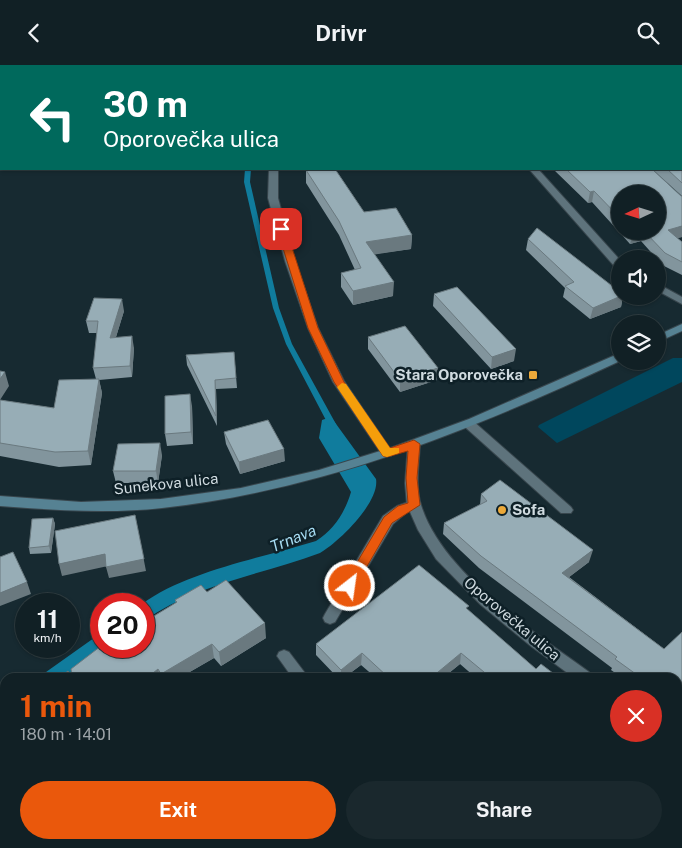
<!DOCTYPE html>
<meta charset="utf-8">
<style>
body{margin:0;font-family:"Public Sans",sans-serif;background:#1a282d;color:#f1f3f6;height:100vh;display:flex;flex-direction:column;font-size:19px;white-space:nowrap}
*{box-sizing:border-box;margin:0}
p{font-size:16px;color:#9ca3a7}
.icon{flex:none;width:28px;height:28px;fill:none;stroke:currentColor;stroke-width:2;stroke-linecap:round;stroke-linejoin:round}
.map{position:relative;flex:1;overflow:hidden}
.details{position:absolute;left:0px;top:608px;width:682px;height:176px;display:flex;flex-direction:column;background:#112025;border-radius:15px 15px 0 0;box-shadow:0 1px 4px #0004,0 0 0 1px #303e42}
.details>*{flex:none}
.hud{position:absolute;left:0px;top:0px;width:682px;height:105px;box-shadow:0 1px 4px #0004,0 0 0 1px #303e42;background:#00695c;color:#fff;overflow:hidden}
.needle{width:32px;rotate:266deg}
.tools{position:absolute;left:611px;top:120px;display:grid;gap:10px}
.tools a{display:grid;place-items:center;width:55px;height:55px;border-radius:50%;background:#112025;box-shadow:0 1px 4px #0004,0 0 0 1px #303e42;font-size:25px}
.speed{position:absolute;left:15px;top:528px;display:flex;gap:10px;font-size:25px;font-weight:700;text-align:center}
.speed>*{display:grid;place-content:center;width:65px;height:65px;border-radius:50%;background:#112025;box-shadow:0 1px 4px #0004,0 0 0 1px #303e42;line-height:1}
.speed small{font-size:12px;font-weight:400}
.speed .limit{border:8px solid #d22;background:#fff;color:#111}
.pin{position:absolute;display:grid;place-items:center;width:42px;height:42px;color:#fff;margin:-21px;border-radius:10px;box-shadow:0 2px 8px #0006}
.me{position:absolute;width:55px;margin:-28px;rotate:30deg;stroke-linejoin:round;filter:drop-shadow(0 0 4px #0008)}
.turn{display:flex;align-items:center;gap:18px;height:105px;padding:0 20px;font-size:22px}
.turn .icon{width:65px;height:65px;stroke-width:2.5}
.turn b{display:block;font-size:35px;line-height:42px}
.round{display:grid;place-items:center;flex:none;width:52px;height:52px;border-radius:26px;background:#1a282d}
.summary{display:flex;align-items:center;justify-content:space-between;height:85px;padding:0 20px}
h1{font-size:30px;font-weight:700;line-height:38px;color:#ea580c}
.primary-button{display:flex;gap:10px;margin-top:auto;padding:10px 20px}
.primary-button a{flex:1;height:58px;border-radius:30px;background:#ea580c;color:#fff;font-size:20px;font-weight:700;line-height:58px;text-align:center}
.primary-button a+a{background:#1a282d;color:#f1f3f6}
header{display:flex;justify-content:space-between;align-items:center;height:65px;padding:0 20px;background:#112025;font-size:22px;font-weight:700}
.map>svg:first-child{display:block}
</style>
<header><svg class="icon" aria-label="back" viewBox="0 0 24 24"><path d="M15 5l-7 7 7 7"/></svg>Drivr<svg class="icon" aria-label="search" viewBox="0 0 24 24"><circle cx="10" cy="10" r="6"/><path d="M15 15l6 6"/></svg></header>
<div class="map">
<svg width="682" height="783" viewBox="0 0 682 783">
<rect width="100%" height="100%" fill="#172a31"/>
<path fill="#00475d" d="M673,293H682V317L557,378L538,362L539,360Z"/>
<path fill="#107c9d" d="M331,352L376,414C380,437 339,477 320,488C261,510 196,519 144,556L142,539C187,506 262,493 316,476C334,465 345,447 351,427L319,373L322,355Z
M101,568V581H108L66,612H39Z"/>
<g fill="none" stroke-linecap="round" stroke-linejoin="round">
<path fill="#107c9d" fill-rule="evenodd" d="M290,0H295L294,1H290Z
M245,104H251L250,117L279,243L292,279L337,361L336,363L333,364L329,361L286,279L273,243L244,117Z"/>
<g stroke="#38464d" stroke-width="2">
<path id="service" d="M269,104H278V133L295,196L318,263L344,316L391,385L393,388L391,391H383L333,317L308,263L285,196L268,133Z
M469,355L473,356L571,442L573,445L571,448H561L465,362L463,359L465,356Z
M414,435L419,437L421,440L419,443L407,447L393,459L335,557L330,559L325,557L323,553L325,549L383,451L397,441Z"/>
</g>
<g stroke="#38464d" stroke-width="2">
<path id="minor" d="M195,0H203V1H195Z
M0,20H1V24H0Z
M681,40H682V46L681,45Z
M529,104H538L620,195V204L616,203Z
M658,219L682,232V239L658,226Z
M414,375L420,379C419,399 415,421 421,440C442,508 534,567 589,607L591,612H573L532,582L481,540L436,494L418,465L407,440L405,418L408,379Z
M284,585L289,587L308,612H292L277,591L279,587Z
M678,679L682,680V696L678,695Z
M167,779H188L190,783H169Z
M462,779H483L485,783H464Z"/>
</g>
<g stroke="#38464d" stroke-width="2">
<path id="secondary" d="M682,259V266L658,277V270Z
M620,288V296C474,364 324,425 162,443C108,449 54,445 0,441V431L81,437L161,434L241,423L319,405L393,382L469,354Z"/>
</g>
<use href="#service" fill="#5e737c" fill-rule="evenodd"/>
<use href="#minor" fill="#5e737c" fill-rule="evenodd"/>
<use href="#secondary" fill="#568293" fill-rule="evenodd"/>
</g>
<path fill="#82959d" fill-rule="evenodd" d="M0,0H96V1H1V10L0,11Z
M682,57V131L652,104H681Z
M553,104H652L682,172L677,173L682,177V210L662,200L658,195V194H657L641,176L630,179L592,137L588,138ZM620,129L658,166H620Z
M306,105L364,147L412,170L411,184L374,189L393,231L353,240L341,222V208L355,205L339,170L306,118Z
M528,174L620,231H623L621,242L590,254L563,232L565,223L526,185Z
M434,229L514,296L491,304L433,241Z
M124,246L116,272L134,283L132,312L99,315L102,328L91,400L59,402L0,391V335L54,343L96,314L93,303L97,268H89L86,256Z
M368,272L437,315L400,327L368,284Z
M234,287L237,323L216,324L217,361L187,300L186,290Z
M192,341L193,379L167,381L165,369Z
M224,367L285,396L240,409L226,379Z
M162,390L158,418H116L113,406Z
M481,429L589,497L569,512L664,584L682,567V657L678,653V612H621L611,605L612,603L479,503L443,469L444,458L480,440Z
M53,453L55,459L51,488L30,489L29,483Z
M207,527L266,573L221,601L214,593L181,612H72L144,581L176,538L175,535Z
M468,545L536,604L558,612H475L460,599L444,612H375L361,600L345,612H337L316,590V579Z
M25,779H115L119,783H28Z
M202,779H217L212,783H206Z
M256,779H267L263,783H260Z
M515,779H536L532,783H520Z
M538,779H634L629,783H541Z
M660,779H678L682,783H665Z"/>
<path fill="#6a797f" d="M1,74V88L0,89V76Z
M594,126L592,137L588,138L590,127Z
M682,161V172L665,176L668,165Z
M638,166H643L641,176L630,179L633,167Z
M412,170L411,184L365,191L366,177Z
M394,217L393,231L353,240V226Z
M621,231H623L621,242L590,254L593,243Z
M122,234L124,246L112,285L110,273Z
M132,271L134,283L132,312L130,301Z
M516,284L514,296L491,304L492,292Z
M438,303L437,315L400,327V315Z
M5,307L9,321L0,335V314Z
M99,314L102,328L91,400L88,386Z
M215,315L216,324L217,361L216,351Z
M190,329L192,341L193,379L191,367Z
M160,378L162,390L158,418L156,406Z
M284,384L285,396L240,409L239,397Z
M135,450L146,506L109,513L106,502Z
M53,453L55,459L51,488L49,481Z
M593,485L589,497L560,519L562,508Z
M105,489L108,501L62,511L59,499Z
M27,517L31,529L0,541V528Z
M265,558L266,573L221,601L219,587Z
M212,579L214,593L181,612H162L161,609Z
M362,588L361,600L345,612H341V605Z
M461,588L460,599L444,612H432Z
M158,604L160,612H148Z
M208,779H217L212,783H209Z
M261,779H267L263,783H261Z
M436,779H441L440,783H432Z
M529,779H536L532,783H528Z
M626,779H634L629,783H621Z"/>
<path fill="#97adb6" stroke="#6a797f" d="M30,0H94L95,1H29Z
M210,0H238V1H210Z
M387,0H408L409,1H379Z
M478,0H682V8H681V1H479Z
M1,25V74L0,76V26Z
M681,56L682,57V118L667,104H681Z
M312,104H335L364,147L396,143L412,170L366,177L394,217L353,226L341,208L361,203L339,156L306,105Z
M566,104H652L681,131H682V161L668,165L682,177V197L665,188L644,166H658V129H620V153L594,126L590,127Z
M537,163L620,227V231H621L593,243L565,221L574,217L528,174Z
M457,222L516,284L492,292L434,229Z
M94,233L122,234L110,273L132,271L130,301L93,303L98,256H86Z
M405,261L438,303L400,315L368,272Z
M234,287L236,313L215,315L216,351L186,290Z
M0,306L5,307L0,314Z
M99,314L88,386L55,387L0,378V335L54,343L59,315Z
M190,329L191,367L165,369V331Z
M268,355L284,384L239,397L224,367Z
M160,378L156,406H113L118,379Z
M500,415L593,485L562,508L664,584L682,567V642L678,638V612H640L615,594L617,592L481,491L444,458L487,436L481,429Z
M135,450L144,494L106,502L105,489L59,499L55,466Z
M53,453L49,481L29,483L32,454Z
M13,487L27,517L0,528V492Z
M419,500L469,541L466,543L536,604L541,599L558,612H490L461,588L432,612H388L362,588L341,605L316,579Z
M226,515L265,558L219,587L212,579L161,609L158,604L148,612H72L71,604L101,581H144V557L177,537L175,535L201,520L207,527Z
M68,606L71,612H60Z
M678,717L682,720V783L677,779Z
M29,779H115L119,783H33Z
M317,779H436L432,783H313Z
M550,779H626L621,783H554Z"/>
<path fill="#ea580c" stroke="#983908" d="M278,162L286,164L318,263L344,317L390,383L414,375L420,379L417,413L420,440L392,458L354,524L350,526L343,521L384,452L398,441L408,438L406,413L408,386L387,392L383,391L334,317L308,263L277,164Z"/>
<path fill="#f59e0b" d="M342,318L346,319L390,383H399V388L387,392L383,391L337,322Z"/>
<g fill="#eca93a" stroke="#0e2027" stroke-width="2">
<rect x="528" y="305" width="10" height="10" rx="2.5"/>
<circle cx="502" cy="445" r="5"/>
</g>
<g text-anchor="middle" stroke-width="5" stroke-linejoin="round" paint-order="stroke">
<g font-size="15" font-weight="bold" fill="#d0dbe0" stroke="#0e2027" text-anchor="end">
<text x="523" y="315">Stara Oporovečka</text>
<text x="512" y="450" text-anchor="start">Sofa</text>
</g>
<g font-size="15" fill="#d0dbe0" stroke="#0e2027">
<text transform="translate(166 419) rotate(-6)" y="5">Sunekova ulica</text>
<text transform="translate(512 554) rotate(40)" y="5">Oporovečka ulica</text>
</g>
<g font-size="16" font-style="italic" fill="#a6dbf1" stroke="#0e2027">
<text transform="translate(293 473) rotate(-22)" y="6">Trnava</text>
</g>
</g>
</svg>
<div class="tools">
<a><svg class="needle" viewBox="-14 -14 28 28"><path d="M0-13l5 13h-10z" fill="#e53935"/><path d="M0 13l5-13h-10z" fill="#9ca3a7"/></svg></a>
<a><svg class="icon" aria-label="sound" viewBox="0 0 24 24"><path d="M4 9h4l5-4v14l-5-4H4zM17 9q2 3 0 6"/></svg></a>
<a><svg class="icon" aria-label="layers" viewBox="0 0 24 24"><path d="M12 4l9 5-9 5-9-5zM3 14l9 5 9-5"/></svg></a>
</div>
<div class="speed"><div>11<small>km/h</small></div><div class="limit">20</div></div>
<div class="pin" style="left:281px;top:164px;background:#d93025"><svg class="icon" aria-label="arrive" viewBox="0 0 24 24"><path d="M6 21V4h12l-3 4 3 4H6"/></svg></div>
<svg class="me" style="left:350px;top:521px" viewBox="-20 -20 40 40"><circle r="17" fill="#ea580c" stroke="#fff" stroke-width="3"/><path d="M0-11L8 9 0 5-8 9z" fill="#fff"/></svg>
<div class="hud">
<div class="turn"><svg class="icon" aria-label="left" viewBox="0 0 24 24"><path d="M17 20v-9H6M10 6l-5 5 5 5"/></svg><div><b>30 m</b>Oporovečka ulica</div></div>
</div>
<section class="details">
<div class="summary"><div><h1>1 min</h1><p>180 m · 14:01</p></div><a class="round" style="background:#d93025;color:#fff"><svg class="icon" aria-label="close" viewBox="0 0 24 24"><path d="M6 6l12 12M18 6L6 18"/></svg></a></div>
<div class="primary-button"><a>Exit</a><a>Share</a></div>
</section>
</div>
